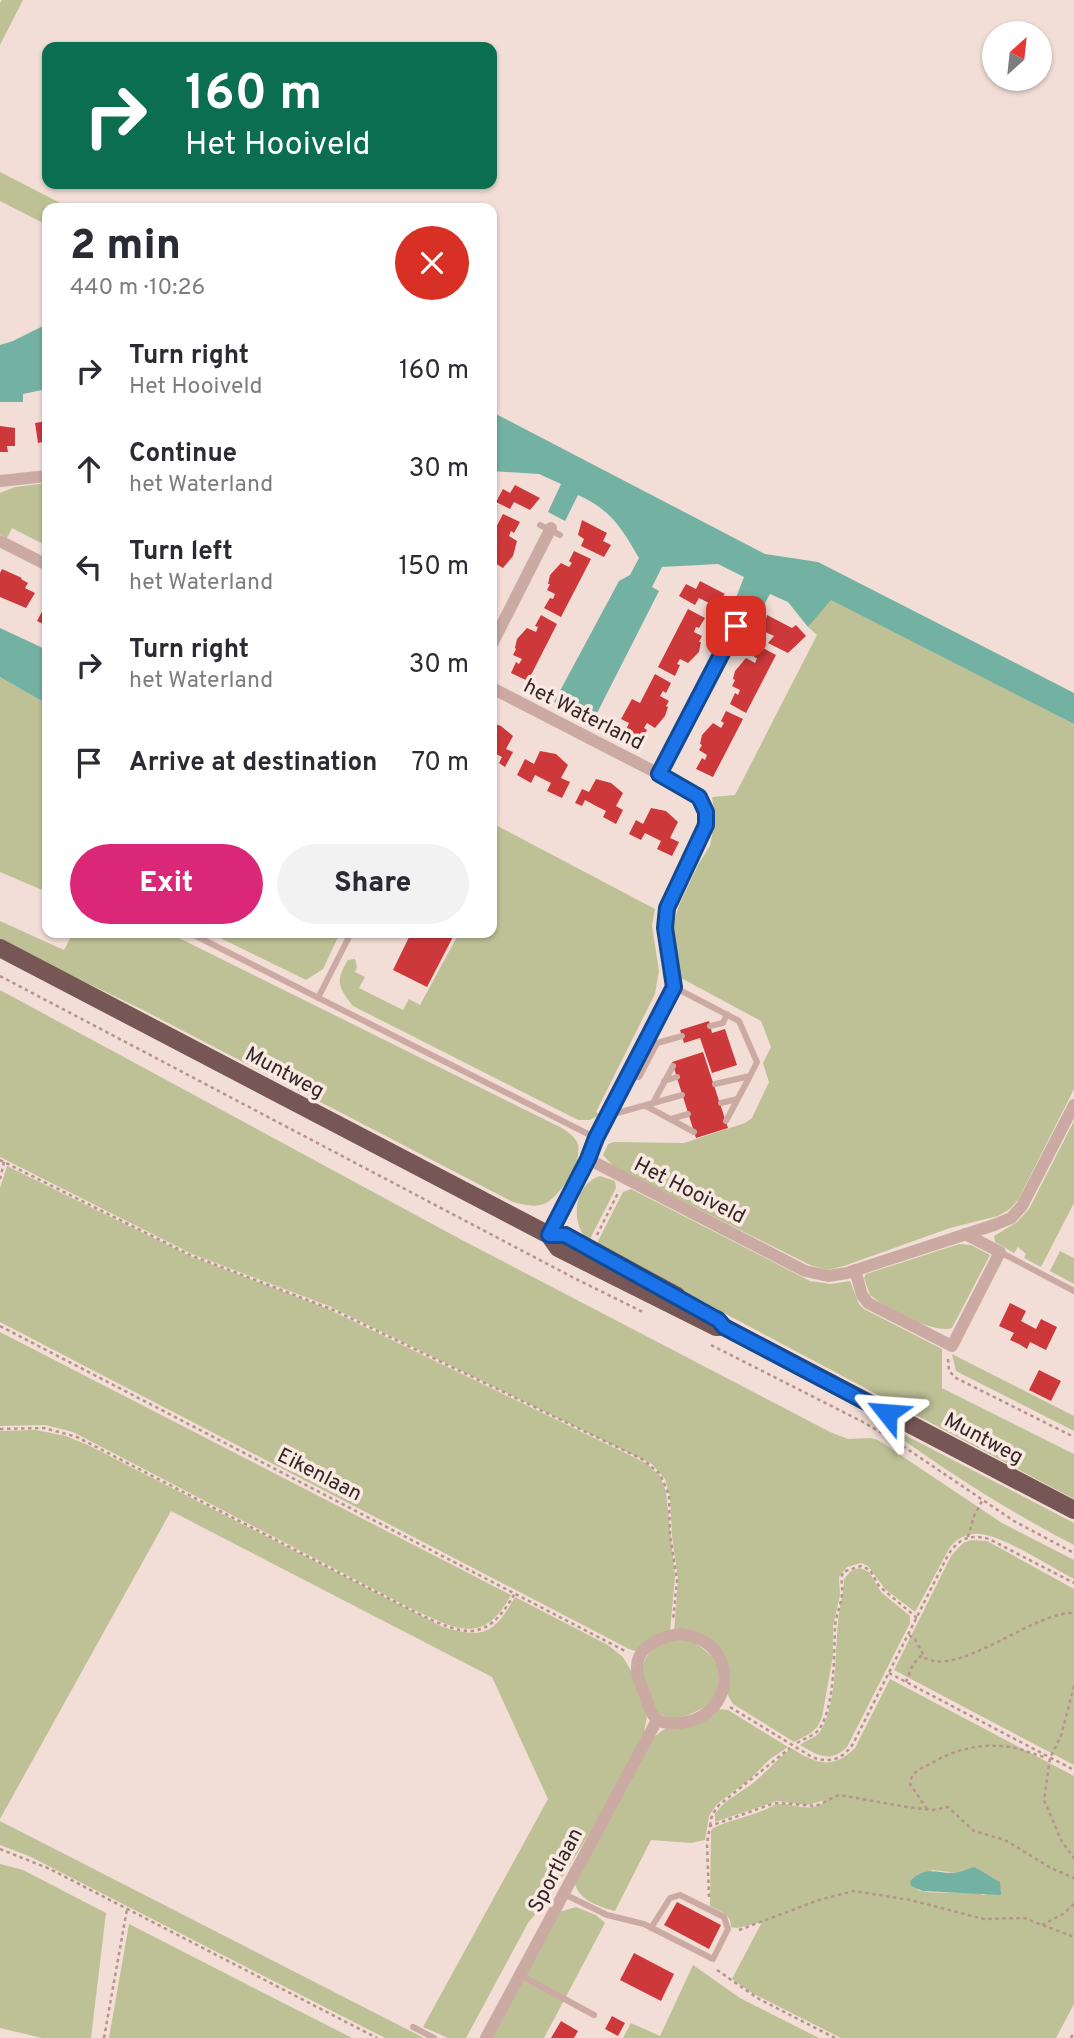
<!DOCTYPE html>
<meta charset="utf-8">
<style>
body{margin:0;font-family:Overpass,sans-serif;background:#f2f2f3;color:#2b2b33;height:100vh;display:flex;flex-direction:column;font-size:26px;white-space:nowrap}
*{box-sizing:border-box;margin:0}
p{font-size:23px;color:#7c7c81}
.icon{flex:none;width:38px;height:38px;fill:none;stroke:currentColor;stroke-width:2;stroke-linecap:round;stroke-linejoin:round}
.map{position:relative;flex:1;overflow:hidden}
.panel{position:absolute;left:42px;top:203px;width:455px;height:735px;display:flex;flex-direction:column;background:#fff;border-radius:14px;box-shadow:0 2px 5px #0004}
.panel>*{flex:none}
.banner{position:absolute;left:42px;top:42px;width:455px;height:147px;border-radius:14px;box-shadow:0 2px 5px #0004;background:#0b6e4f;color:#fff;overflow:hidden}
.needle{width:46px;rotate:27deg}
.fabs{position:absolute;left:982px;top:21px;display:grid;gap:14px}
.fabs a{display:grid;place-items:center;width:70px;height:70px;border-radius:50%;background:#fff;box-shadow:0 2px 5px #0004;font-size:35px}
.pin{position:absolute;display:grid;place-items:center;width:60px;height:60px;color:#fff;margin:-30px;border-radius:14px;box-shadow:0 4px 10px #0006}
.me{position:absolute;width:77px;margin:-38px;rotate:298deg;stroke-linejoin:round;filter:drop-shadow(0 0 5px #0008)}
.turn{display:flex;align-items:center;gap:24px;height:147px;padding:0 28px;font-size:32px}
.turn .icon{width:91px;height:91px;stroke-width:2.5}
.turn b{display:block;font-size:49px;line-height:60px}
.round{display:grid;place-items:center;flex:none;width:74px;height:74px;border-radius:37px;background:#f2f2f3}
.headline{display:flex;align-items:center;justify-content:space-between;height:119px;padding:0 28px}
h1{font-size:42px;font-weight:800;line-height:52px}
.primary-button{display:flex;gap:14px;margin-top:auto;padding:14px 28px}
.primary-button a{flex:1;height:80px;border-radius:42px;background:#db2777;color:#fff;font-size:28px;font-weight:800;line-height:80px;text-align:center}
.primary-button a+a{background:#f2f2f3;color:#2b2b33}
ul{padding:0;list-style:none}
li{display:flex;align-items:center;gap:21px;height:98px;padding:0 28px}
li div{flex:1}
li b{display:block;font-size:26px}
li em{font-style:normal}
.map>svg:first-child{display:block}
</style>
<div class="map">
<svg width="1074" height="2038" viewBox="0 0 1074 2038">
<rect width="100%" height="100%" fill="#f2ded6"/>
<path fill="#bec196" fill-rule="evenodd" d="M2,0H23L0,45V3Z
M0,172L70,208H47V225L0,201Z
M47,483V546L12,528L7,538L0,534V493L15,487Z
M830,599L1074,724V1089L1018,1200L1010,1209L998,1216L950,1228L844,1266L827,1270L810,1265L614,1167L603,1155L608,1144L614,1142L684,1143L745,1123L752,1118L769,1082L763,1063L771,1047L761,1021L681,978L673,926L679,905L699,863L710,846L715,819L712,797L735,795L817,635L808,627Z
M0,677L47,704V892L0,872Z
M492,823L655,909L652,926L659,971L655,994L596,1112L600,1115L590,1120H578L353,1006C338,987 335,981 348,960L355,959L357,967L355,972L365,977L359,988L403,1010L409,999L420,1005L459,933H492Z
M0,921L64,950L73,933H169L560,1127C567,1131 573,1135 577,1142C585,1158 561,1195 546,1203C536,1208 524,1205 513,1202L143,1010L0,941Z
M210,933H340L323,969L306,980Z
M0,990L460,1239L830,1432L848,1439L871,1438L878,1440L1002,1523L1074,1560V1579C1051,1567 1003,1536 980,1534C968,1533 958,1538 950,1547L915,1612L885,1589L868,1566L861,1563L847,1567L839,1577L840,1595L833,1626V1656L822,1717L818,1726L811,1733L794,1742L733,1704L726,1692L722,1655L674,1632L678,1579L672,1536L670,1497L665,1479L652,1464L329,1306L192,1254L0,1157Z
M1074,1121V1203L1041,1267L1024,1258L1026,1254L1018,1247L1014,1253L995,1242L994,1236L1017,1222L1029,1209Z
M7,1166L190,1256L328,1309L646,1463L660,1476L666,1492L675,1577L670,1632L635,1651L629,1649L0,1322V1188Z
M600,1176L615,1181L616,1188L589,1241C569,1224 574,1184 600,1176Z
M631,1189L810,1281L831,1284L850,1281L859,1304L864,1309L942,1349V1388L1074,1454V1499L596,1245L623,1192Z
M959,1244L971,1245L990,1255L952,1328C935,1335 884,1307 870,1295L864,1278L866,1274Z
M1060,1251L1074,1258V1284L1050,1271Z
M0,1332L511,1595C482,1649 453,1627 408,1607L73,1432L45,1425L0,1426Z
M952,1354L1074,1416V1431L956,1371Z
M878,1421L1074,1523V1545C1005,1509 940,1468 878,1421Z
M36,1430L66,1436L90,1446L443,1627C484,1639 494,1634 515,1597L608,1645L623,1657L634,1676L647,1718L642,1740L618,1787L550,1897L528,1923L466,2038H448L423,2027L548,1799L492,1677L171,1511L0,1819V1431Z
M971,1540L987,1541L1074,1589V1765L894,1670L951,1556L963,1543Z
M860,1568L869,1572L881,1592L910,1616V1623L847,1747C830,1764 817,1755 800,1745C807,1739 817,1738 821,1730C837,1704 835,1651 838,1622C839,1607 844,1594 844,1579L851,1571Z
M687,1638C719,1658 724,1665 714,1702C696,1711 676,1726 657,1712L641,1670C650,1643 661,1644 687,1638Z
M890,1679L1074,1776V2004L1056,2038H841L752,1993L732,1979L762,1922L737,1928L731,1927C732,1914 719,1911 710,1906L711,1831L713,1828C730,1820 747,1817 764,1810C770,1808 774,1804 780,1804C796,1804 814,1814 826,1800L807,1805L777,1801L715,1822V1814C726,1797 748,1790 762,1775C772,1766 780,1757 791,1748C815,1763 832,1771 855,1748ZM975,1867L1000,1882L984,1895C962,1889 939,1896 917,1890L932,1870L958,1873Z
M717,1709L728,1710L788,1747L770,1759L750,1779L717,1804L709,1816L705,1840L691,1843L651,1840L615,1911C600,1907 578,1900 575,1883L654,1737L663,1730Z
M0,1821L424,2038H385L29,1856L0,1845Z
M0,1864L23,1870L106,1913L91,2038H42L0,2028Z
M576,1907L596,1915L605,1923L544,2038H491L559,1912Z
M129,1924L352,2038H109Z
M693,1965L740,1998L819,2038H623L631,2023L660,2036Z"/>
<path fill="#73b1a3" d="M47,324V389L23,394V402H0V345L13,341Z
M492,412L765,554L818,562L1074,693V724L831,600L808,627L788,602L770,594L756,620L732,608L744,577L718,564L662,567L652,587L659,591L593,721L554,702L619,581L630,575L639,558C621,527 611,510 578,495L565,521L548,512L561,484L539,474L492,471Z
M0,628L47,650V704L0,677Z
M975,1867L1000,1882L1001,1895L923,1891L911,1886L910,1881C928,1863 940,1876 959,1872C964,1871 969,1868 975,1867Z"/>
<path fill="#cd393b" d="M47,421V441L38,443L35,423Z
M0,426L15,428V446H7L8,452H0Z
M515,485L540,498L530,510L514,502L510,509L496,502L503,489L510,493Z
M503,514L520,522L514,533L511,531L509,536L517,541L513,556L503,568L495,563L492,568L495,569L492,576V535Z
M582,520L607,533L603,541L611,545L604,557L581,546L584,539L578,535Z
M574,551L591,559L561,617L544,608L550,598L553,599L555,594L547,590L550,584H548L550,575L561,563L569,567L572,563L569,561Z
M2,569L22,578L21,579L28,583L25,588L35,593L26,608L0,597V573Z
M700,581L725,594L715,606L699,598L695,605L679,596L686,584L696,589Z
M47,602V621L45,625L37,621Z
M688,609L705,618L699,628L696,627L694,632L702,636L699,642H701L699,652L688,663L680,659L677,664L680,665L675,676L658,667Z
M541,615L557,624L528,681L511,673L516,662L519,664L522,659L513,655L516,649L515,648L517,639L527,628L536,632L538,627L535,626Z
M767,615L792,628L796,625L806,636L788,653L768,643L774,636L763,631Z
M759,646L776,655L746,713L730,704L735,693L738,695L740,690L732,686L735,680L733,679L735,671L746,658L755,663L757,658L754,657Z
M655,674L671,683L666,693L663,691L660,696L669,701L666,706L668,707L665,716L655,728L647,723L644,728L647,730L642,740L625,732L629,723L621,719L632,699L640,703Z
M726,711L743,719L713,777L696,769L702,758L705,760L707,755L699,750L702,745L700,744L702,735L713,723L721,728L724,723L721,721Z
M492,723L501,726L513,736L506,749L513,752L505,767L499,763L502,757L492,752Z
M540,751L556,754L568,765L561,778L570,782L562,798L547,791L551,783L535,775L531,783L517,775L525,759L534,764Z
M596,779L611,783L623,793L616,806L623,810L616,824L603,817L606,811L598,807L585,800L582,806L575,803L582,789L589,792Z
M651,808L666,811L678,822L670,838L679,842L672,856L657,849L661,841L645,833L641,840L629,834L636,820L643,824Z
M411,933H455L427,987L393,970Z
M709,1021L712,1033L725,1029L737,1065L712,1073L700,1038L684,1043L680,1030Z
M703,1052L728,1128L696,1138L672,1062Z
M1010,1303L1026,1311L1021,1321L1036,1329L1041,1319L1057,1327L1046,1350L1030,1342L1027,1349L1019,1344L1010,1340L1014,1333L999,1326Z
M1039,1370L1061,1381L1051,1401L1029,1390Z
M677,1902L721,1925L709,1949L664,1925Z
M634,1953L674,1974L661,2001L620,1980Z
M612,2016L625,2023L618,2036L605,2029Z
M561,2021L578,2031L574,2038H551Z"/>
<g fill="none" stroke-linecap="round" stroke-linejoin="round">
<path stroke="#b6938c" stroke-width="2.5" stroke-dasharray="3.5 3.5" stroke-linecap="butt" d="M0,976L574,1278L645,1313
M0,1160L190,1255L336,1311L644,1460L660,1474L669,1495L670,1535L677,1580L673,1621
M0,1179L4,1162
M597,1235L619,1191
M0,1326L627,1652
M711,1345L863,1422L894,1440L1014,1521L1074,1553
M948,1359L949,1371L956,1378L1074,1437
M0,1429L44,1428L77,1437L417,1613C465,1636 486,1644 515,1593
M968,1537L974,1516L982,1501
M909,1635L915,1639L925,1658C960,1677 1034,1611 1074,1613
M889,1673L1074,1770
M906,1682L913,1664L922,1655
M1074,1686L1061,1736L1050,1758L1044,1800L1062,1842L1074,1858
M730,1707L812,1757C829,1764 843,1759 853,1744L948,1555C959,1538 970,1534 989,1539L1074,1583
M797,1743C805,1738 815,1736 820,1728C835,1704 834,1653 835,1626C836,1615 841,1605 842,1594C843,1586 840,1580 843,1572L861,1566L870,1570L879,1586L917,1618
M927,1809L910,1784C911,1771 921,1769 932,1763C957,1748 986,1742 1015,1748C1026,1750 1036,1756 1046,1757
M710,1826L712,1815L719,1805L790,1748
M0,1849L50,1869L377,2038
M709,1897L707,1843L710,1826L772,1804L779,1803L816,1806L839,1795L907,1807L933,1810L948,1807L974,1831L1005,1840L1051,1868L1074,1878
M1042,1925L1063,1914L1074,1904
M739,1930L819,1900L854,1891L910,1900L984,1919L1024,1918L1074,1937
M717,1970L759,1999L835,2038
M104,2038L127,1909
M1071,2038L1074,2032"/>
<path stroke="#caaaa2" stroke-width="6" d="M540,525L560,535
M726,621L745,631
M190,933L596,1138
M674,987L739,1021L757,1062L750,1076L715,1084
M318,998L351,933
M710,1026L723,1023L727,1014
M628,1078L639,1077L657,1043L682,1036
M664,1081L677,1077
M653,1103L673,1066
M721,1103L737,1099
M646,1106L694,1132
M610,1115L682,1095
M671,1119L688,1114
M726,1121L750,1076
M1000,1252L1074,1291
M564,1894L607,1915L644,1924L713,1959L728,1929L724,1917L680,1895L670,1898L651,1928
M520,1975L594,2015
M413,2027L434,2038"/>
<path stroke="#caaaa2" stroke-width="12" d="M0,481L47,476
M0,541L47,565
M492,644L551,528
M492,688L690,790C731,817 678,872 668,905C659,933 679,971 672,989C666,1006 656,1022 648,1037C630,1071 613,1104 596,1138L588,1159L549,1235
M659,774L737,623
M588,1159L805,1271L828,1276L847,1273L994,1225L1011,1218L1022,1206L1074,1105
M855,1270L862,1295L868,1303L952,1346L1000,1252L965,1234
M681,1634C745,1641 736,1728 668,1723C651,1722 649,1706 644,1692C641,1684 636,1676 637,1666C638,1645 663,1636 681,1634Z
M486,2038L657,1720"/>
<path stroke="#775755" stroke-width="18" d="M0,948L549,1235L558,1248L716,1327H724
M549,1235H565L677,1296
M717,1319L724,1327L1074,1510"/>
</g>
<g fill="none" stroke-linecap="round" stroke-linejoin="round">
<g stroke="#114b97" stroke-width="18">
<path id="route" d="M736,626L659,774L699,797L706,812V825L667,908L665,928L674,987L596,1138L588,1159L549,1235H565L718,1320L724,1327L887,1413"/>
</g>
<use href="#route" stroke="#1a73e8" stroke-width="12"/>
</g>
<g text-anchor="middle" stroke-width="7" stroke-linejoin="round" paint-order="stroke">
<g font-size="21" fill="#342625" stroke="#fae9e2">
<text transform="translate(584 714) rotate(27)" y="7">het Waterland</text>
<text transform="translate(285 1072) rotate(28)" y="7">Muntweg</text>
<text transform="translate(690 1190) rotate(27)" y="7">Het Hooiveld</text>
<text transform="translate(984 1438) rotate(28)" y="7">Muntweg</text>
<text transform="translate(320 1474) rotate(27)" y="7">Eikenlaan</text>
<text transform="translate(555 1870) rotate(-62)" y="7">Sportlaan</text>
</g>
</g>
</svg>
<div class="fabs">
<a><svg class="needle" viewBox="-14 -14 28 28"><path d="M0-13l5 13h-10z" fill="#e53935"/><path d="M0 13l5-13h-10z" fill="#7c7c81"/></svg></a>
</div>
<div class="pin" style="left:736px;top:626px;background:#d93025"><svg class="icon" aria-label="arrive" viewBox="0 0 24 24"><path d="M6 21V4h12l-3 4 3 4H6"/></svg></div>
<svg class="me" style="left:887px;top:1413px" viewBox="-20 -20 40 40"><path d="M0-17L14 15 0 8-14 15z" fill="#1a73e8" stroke="#fff" stroke-width="4"/></svg>
<div class="banner">
<div class="turn"><svg class="icon" aria-label="right" viewBox="0 0 24 24"><path d="M7 20v-9h11M14 6l5 5-5 5"/></svg><div><b>160 m</b>Het Hooiveld</div></div>
</div>
<section class="panel">
<div class="headline"><div><h1>2 min</h1><p>440 m · 10:26</p></div><a class="round" style="background:#d93025;color:#fff"><svg class="icon" aria-label="close" viewBox="0 0 24 24"><path d="M6 6l12 12M18 6L6 18"/></svg></a></div>
<ul>
<li><svg class="icon" aria-label="right" viewBox="0 0 24 24"><path d="M7 20v-9h11M14 6l5 5-5 5"/></svg><div><b>Turn right</b><p>Het Hooiveld</p></div><em>160 m</em></li>
<li><svg class="icon" aria-label="ahead" viewBox="0 0 24 24"><path d="M12 20V5M6 11l6-6 6 6"/></svg><div><b>Continue</b><p>het Waterland</p></div><em>30 m</em></li>
<li><svg class="icon" aria-label="left" viewBox="0 0 24 24"><path d="M17 20v-9H6M10 6l-5 5 5 5"/></svg><div><b>Turn left</b><p>het Waterland</p></div><em>150 m</em></li>
<li><svg class="icon" aria-label="right" viewBox="0 0 24 24"><path d="M7 20v-9h11M14 6l5 5-5 5"/></svg><div><b>Turn right</b><p>het Waterland</p></div><em>30 m</em></li>
<li><svg class="icon" aria-label="arrive" viewBox="0 0 24 24"><path d="M6 21V4h12l-3 4 3 4H6"/></svg><div><b>Arrive at destination</b></div><em>70 m</em></li>
</ul>
<div class="primary-button"><a>Exit</a><a>Share</a></div>
</section>
</div>
